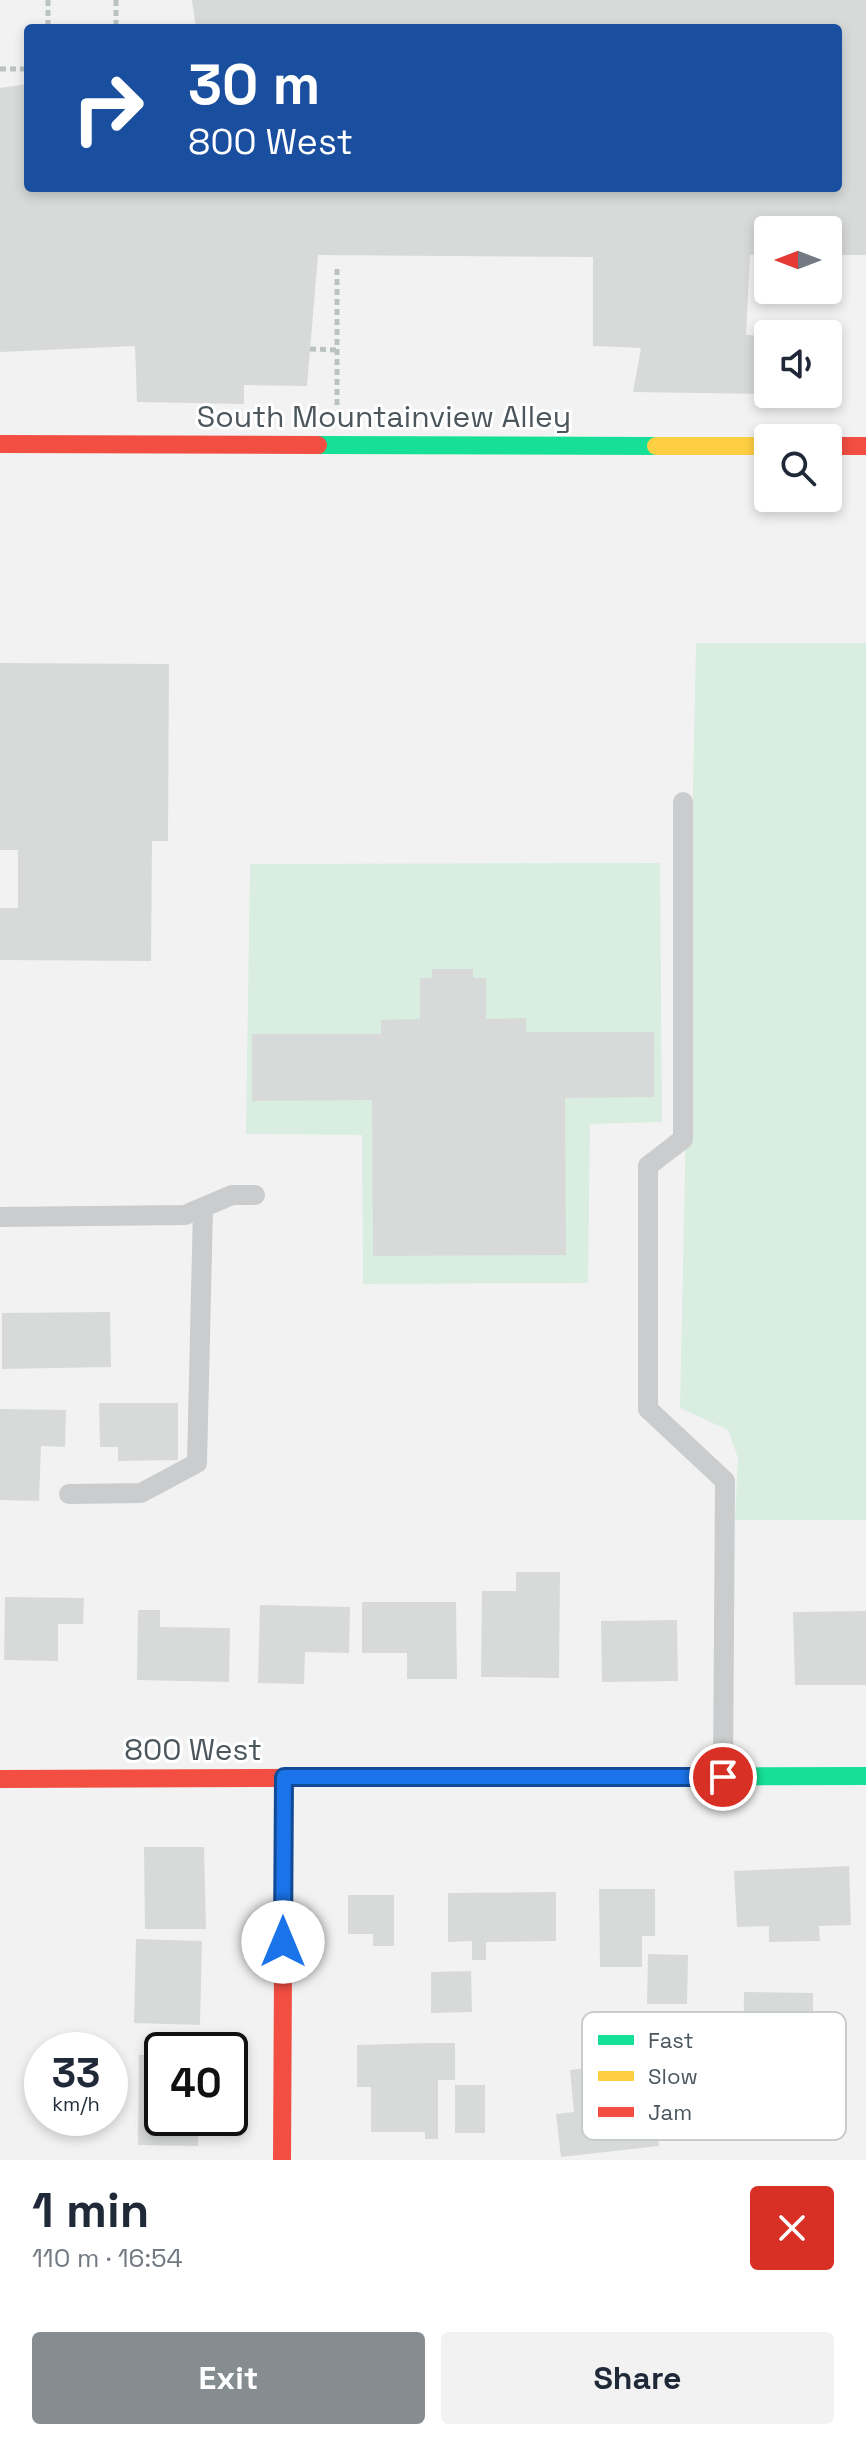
<!DOCTYPE html>
<meta charset="utf-8">
<style>
body{margin:0;font-family:"Space Grotesk",sans-serif;background:#f2f2f3;color:#1f2937;height:100vh;display:flex;flex-direction:column;font-size:30px;white-space:nowrap}
*{box-sizing:border-box;margin:0}
p{font-size:26px;color:#747a83}
.icon{flex:none;width:44px;height:44px;fill:none;stroke:currentColor;stroke-width:2;stroke-linecap:round;stroke-linejoin:round}
.map{position:relative;height:2160px;overflow:hidden}
.details{display:flex;flex-direction:column;background:#fff;flex:1}
.details>*{flex:none}
.guide{position:absolute;left:24px;top:24px;width:818px;height:168px;border-radius:8px;box-shadow:0 4px 12px #0003;background:#1a4fa0;color:#fff;overflow:hidden}
.needle{width:52px;rotate:270deg}
.controls{position:absolute;left:754px;top:216px;display:grid;gap:16px}
.controls a{display:grid;place-items:center;width:88px;height:88px;border-radius:8px;background:#fff;box-shadow:0 4px 12px #0003;font-size:40px}
.speed{position:absolute;left:24px;top:2032px;display:flex;gap:16px;font-size:40px;font-weight:700;text-align:center}
.speed>*{display:grid;place-content:center;width:104px;height:104px;border-radius:50%;background:#fff;box-shadow:0 4px 12px #0003;line-height:1}
.speed small{font-size:20px;font-weight:400}
.speed .limit{border:4px solid #111;border-radius:12px;background:#fff;color:#111}
.pin{position:absolute;display:grid;place-items:center;width:68px;height:68px;color:#fff;margin:-34px;border:4px solid #fff;border-radius:50%;box-shadow:0 2px 8px #0007}
.me{position:absolute;width:88px;margin:-44px;rotate:0deg;stroke-linejoin:round;filter:drop-shadow(0 0 6px #0008)}
.turn{display:flex;align-items:center;gap:28px;height:168px;padding:0 32px;font-size:36px}
.turn .icon{width:104px;height:104px;stroke-width:2.5}
.turn b{display:block;font-size:56px;line-height:68px}
.round{display:grid;place-items:center;flex:none;width:84px;height:84px;border-radius:8px;background:#f2f2f3}
.summary{display:flex;align-items:center;justify-content:space-between;height:136px;padding:0 32px}
h1{font-size:48px;font-weight:600;line-height:60px}
.button{display:flex;gap:16px;margin-top:auto;padding:16px 32px}
.button a{flex:1;height:92px;border-radius:8px;background:#858d91;color:#fff;font-size:32px;font-weight:600;line-height:92px;text-align:center}
.button a+a{background:#f2f2f3;color:#1f2937}
.map>svg:first-child{display:block}
</style>
<div class="map">
<svg width="866" height="2160" viewBox="0 0 866 2160">
<rect width="100%" height="100%" fill="#f2f2f2"/>
<path fill="#d9eee0" d="M696,643H866V1520H735L738,1458L728,1430L680,1408Z
M660,863L662,1122L590,1124L588,1283L363,1284L362,1135L246,1134L250,864Z"/>
<path fill="#d8dada" d="M192,0H866V255H828V230H768V255H750L746,335L768,336V394L633,392L641,348L593,346V257L318,255L307,386L244,385V404L137,402L135,346L0,352V88L28,84V188H838V28H196Z
M0,663L169,664L168,841H152L151,961L0,960V908H18V850H0Z
M432,969H473V978H486V1019L526,1018V1032H654V1097L565,1098L566,1255L373,1256L372,1100L252,1101V1034H381V1020L420,1019V978H432Z
M110,1312L111,1367L2,1369V1313Z
M99,1403H178V1460L118,1461V1447H100Z
M0,1409L66,1410L65,1447L41,1446L39,1501L0,1500Z
M516,1572H560L559,1678L481,1677L482,1591H516Z
M5,1597L84,1598L83,1624H58V1661L4,1660Z
M362,1602H456L457,1679H407V1653H362Z
M260,1605L350,1607L349,1653L305,1652L304,1684L258,1683Z
M138,1610H160V1627L230,1628L229,1682L137,1680Z
M866,1611V1685H795L793,1612Z
M677,1620L678,1681L602,1682L601,1621Z
M144,1847H204L206,1929H145Z
M849,1866L851,1925L819,1926L820,1941L769,1942V1926L737,1927L734,1871Z
M599,1889H655V1936H642V1967H600Z
M556,1892V1941L486,1942V1960H472V1941L448,1942V1893Z
M348,1895H394V1946H373V1934H348Z
M136,1939L202,1941L200,2025L134,2023Z
M648,1954L688,1955L687,2004H647Z
M471,1971L472,2012L431,2013V1972Z
M744,1992L813,1993V2048H789L788,2086L735,2085V2104L694,2103V2063L743,2064Z
M426,2043H455V2080H438V2139H425V2132H371V2087H357V2045Z
M139,2055H162V2118H198V2146L138,2145Z
M650,2061L659,2146L561,2157L556,2114L574,2112L570,2070Z
M455,2085H485V2133H455Z"/>
<g fill="none" stroke-linecap="round" stroke-linejoin="round">
<path stroke="#bac3c0" stroke-width="5" stroke-dasharray="6 4" stroke-linecap="butt" d="M48,0V28
M116,0V28
M0,69H28
M337,269V405
M310,349L337,350"/>
<path stroke="#cacccd" stroke-width="20" d="M683,802V1139L648,1166V1409L725,1481L723,1777
M0,1217L185,1215L232,1195H255
M69,1494L141,1493L197,1463L203,1208"/>
<path stroke="#16e098" stroke-width="18" d="M318,445L656,446
M569,1777L866,1776"/>
<path stroke="#ffcf43" stroke-width="18" d="M656,446H768"/>
<path stroke="#f24e42" stroke-width="18" d="M0,444L318,445
M828,446H866
M0,1779L569,1777
M282,2160L284,1777"/>
</g>
<g fill="none" stroke-linecap="round" stroke-linejoin="round">
<g stroke="#114b97" stroke-width="20">
<path id="route" d="M283,1942L284,1777H723"/>
</g>
<use href="#route" stroke="#1a73e8" stroke-width="14"/>
</g>
<g text-anchor="middle" stroke-width="6" stroke-linejoin="round" paint-order="stroke">
<g font-size="30" fill="#4b565d" stroke="#fff">
<text x="384" y="427">South Mountainview Alley</text>
<text x="193" y="1760">800 West</text>
</g>
</g>
<rect x="582" y="2012" width="264" height="128" rx="12" fill="#fff" stroke="#c9ccce" stroke-width="2"/>
<rect x="598" y="2035" width="36" height="10" fill="#16e098"/>
<rect x="598" y="2071" width="36" height="10" fill="#ffcf43"/>
<rect x="598" y="2107" width="36" height="10" fill="#f24e42"/>
<g font-size="22" fill="#4b565d">
<text x="648" y="2048">Fast</text>
<text x="648" y="2084">Slow</text>
<text x="648" y="2120">Jam</text>
</g>
</svg>
<div class="controls">
<a><svg class="needle" viewBox="-14 -14 28 28"><path d="M0-13l5 13h-10z" fill="#e53935"/><path d="M0 13l5-13h-10z" fill="#747a83"/></svg></a>
<a><svg class="icon" aria-label="sound" viewBox="0 0 24 24"><path d="M4 9h4l5-4v14l-5-4H4zM17 9q2 3 0 6"/></svg></a>
<a><svg class="icon" aria-label="search" viewBox="0 0 24 24"><circle cx="10" cy="10" r="6"/><path d="M15 15l6 6"/></svg></a>
</div>
<div class="speed"><div>33<small>km/h</small></div><div class="limit">40</div></div>
<div class="pin" style="left:723px;top:1777px;background:#d93025"><svg class="icon" aria-label="arrive" viewBox="0 0 24 24"><path d="M6 21V4h12l-3 4 3 4H6"/></svg></div>
<svg class="me" style="left:283px;top:1942px" viewBox="-20 -20 40 40"><circle r="19" fill="#fff"/><path d="M0-13L10 11 0 6-10 11z" fill="#1a73e8"/></svg>
<div class="guide">
<div class="turn"><svg class="icon" aria-label="right" viewBox="0 0 24 24"><path d="M7 20v-9h11M14 6l5 5-5 5"/></svg><div><b>30 m</b>800 West</div></div>
</div>
</div>
<section class="details">
<div class="summary"><div><h1>1 min</h1><p>110 m · 16:54</p></div><a class="round" style="background:#d93025;color:#fff"><svg class="icon" aria-label="close" viewBox="0 0 24 24"><path d="M6 6l12 12M18 6L6 18"/></svg></a></div>
<div class="button"><a>Exit</a><a>Share</a></div>
</section>
